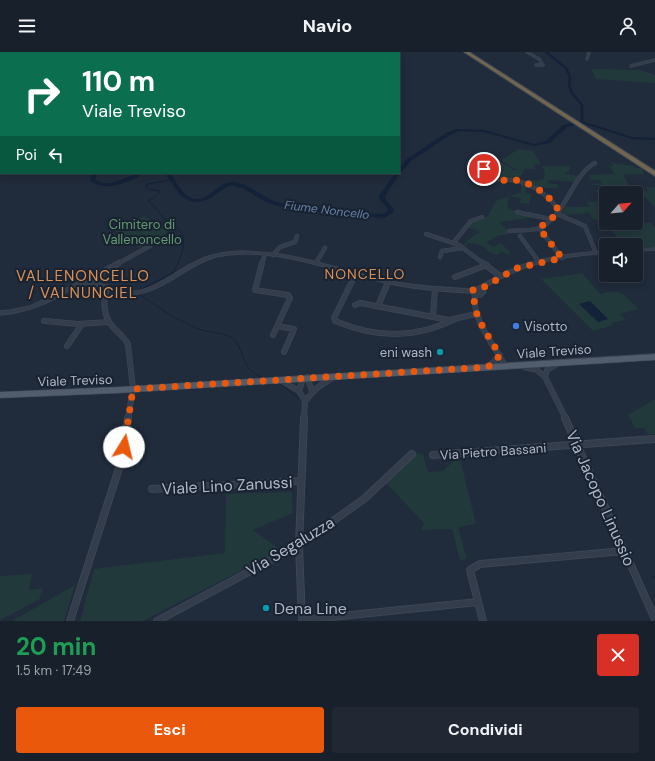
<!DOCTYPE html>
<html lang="it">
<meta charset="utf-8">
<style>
body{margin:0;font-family:"DM Sans",sans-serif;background:#212834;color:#f1f3f6;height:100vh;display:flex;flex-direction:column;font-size:15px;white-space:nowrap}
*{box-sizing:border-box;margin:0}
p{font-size:13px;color:#9fa3a9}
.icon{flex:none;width:22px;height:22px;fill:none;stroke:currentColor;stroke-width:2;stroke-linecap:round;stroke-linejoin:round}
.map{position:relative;height:569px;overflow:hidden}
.drawer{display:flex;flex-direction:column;background:#18202c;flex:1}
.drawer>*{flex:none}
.guide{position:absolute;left:0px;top:0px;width:400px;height:122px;box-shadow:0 2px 10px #0003,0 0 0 1px #363e48;background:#0b6e4f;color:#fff;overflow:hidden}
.needle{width:26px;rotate:63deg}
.fabs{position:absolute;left:599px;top:134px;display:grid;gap:8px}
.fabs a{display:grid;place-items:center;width:44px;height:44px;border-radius:4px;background:#18202c;box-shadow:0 2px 10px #0003,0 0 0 1px #363e48;font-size:20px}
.pin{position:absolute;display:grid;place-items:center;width:34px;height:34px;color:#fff;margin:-17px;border:2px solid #fff;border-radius:50%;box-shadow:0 1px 4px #0007}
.me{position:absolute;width:44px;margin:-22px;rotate:9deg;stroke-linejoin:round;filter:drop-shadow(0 0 3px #0008)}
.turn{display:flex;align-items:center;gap:14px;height:84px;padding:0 16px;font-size:18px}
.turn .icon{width:52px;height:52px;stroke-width:2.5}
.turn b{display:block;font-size:28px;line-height:34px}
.then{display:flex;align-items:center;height:38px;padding:0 16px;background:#0003;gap:8px;font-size:15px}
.round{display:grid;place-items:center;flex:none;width:42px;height:42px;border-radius:4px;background:#212834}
.summary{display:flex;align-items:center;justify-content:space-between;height:68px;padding:0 16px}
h1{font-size:24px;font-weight:700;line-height:30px;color:#1e9e55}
.cta{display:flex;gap:8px;margin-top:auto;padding:8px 16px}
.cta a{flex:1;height:46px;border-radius:4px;background:#ea580c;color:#fff;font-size:16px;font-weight:700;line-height:46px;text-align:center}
.cta a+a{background:#212834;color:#f1f3f6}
header{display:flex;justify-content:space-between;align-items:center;height:52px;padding:0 16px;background:#18202c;font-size:18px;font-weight:700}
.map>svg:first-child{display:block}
</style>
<header><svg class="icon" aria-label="menu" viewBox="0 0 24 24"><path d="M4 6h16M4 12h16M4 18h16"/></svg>Navio<svg class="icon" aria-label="person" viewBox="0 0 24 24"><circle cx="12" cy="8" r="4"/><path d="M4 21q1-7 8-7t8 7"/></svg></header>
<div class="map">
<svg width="655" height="569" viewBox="0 0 655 569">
<rect width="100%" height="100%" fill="#202b3b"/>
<path fill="#22393c" d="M591,17L641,18L655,23V31L596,27Z
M519,97L533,99L541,112H534L535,117H515L501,108Z
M500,109L514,118L525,117L520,126L503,128L486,116Z
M611,111L635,114L634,116H642L644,122H623L629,134L592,133L590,132L602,131L600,128H591L589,123L615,122L609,114H614Z
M542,114H570L569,120H565L566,122L580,124L576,130L548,128L549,132H557L559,136H536L527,133L525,141L532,142L529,152L520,151L521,146L509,144L507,155L518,161L536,165L499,170L507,178V183H499L486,190L493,195L501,191L511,201L507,203L502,199L497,203L487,199L488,198L481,193L468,191L465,194L463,193L473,184L480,180L468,175L472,169L488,164L496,149L521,140V130L517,129L543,128L545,121Z
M485,118L502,129L486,134L469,127Z
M646,135H655V155L645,145H636V141H623L621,138L648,139Z
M595,138H618L620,141H606V167L594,168L589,161L563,163L560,161L565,155H590L587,150L604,149Z
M144,164L169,180L142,195H139L115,179Z
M616,171H652L655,176V195L636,196V193H623L607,173L617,172Z
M582,221L600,242C623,236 623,242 639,257L620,262L625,268L612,271L614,273L593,279L541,227Z
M655,347V382H648L644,376H635L628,363Z
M415,401L423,402L428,420L443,419L453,409L460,407L476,472L458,475L467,507L460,508L452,477L421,478L424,471L386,431Z
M292,440L293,461L253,478L281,498L143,569H80L94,517L225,501L226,442Z
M32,522L29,538L43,536L39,548L0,568V524Z
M75,533L64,569H12Z"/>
<path fill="#132239" d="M590,249L608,267L598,270L579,252Z"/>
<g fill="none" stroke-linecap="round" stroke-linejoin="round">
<path stroke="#132239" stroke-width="1" d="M138,239L174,220C180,205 191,187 176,174C173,171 168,170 165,167C158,162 156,154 148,149L155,145L160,139L148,137L146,134L147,132L171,128
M140,243C159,256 178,269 199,277C208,281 225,280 232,286C246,297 238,316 263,326
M280,332L300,347"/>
<path stroke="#132239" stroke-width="1.5" d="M653,525H655"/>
<path stroke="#132239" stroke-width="2.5" d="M546,0L566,16L570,25L569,33L572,41L582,53V70"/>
<path fill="#132239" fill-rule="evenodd" d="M0,52H1V54H0Z
M582,69L632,85L655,86V88L632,87L582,71L567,75L550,91L534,94L484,80L459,79L450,83L411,109L400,121L385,144L386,148L394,157V160L384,166L285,156L266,150L244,137L232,133L227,135L209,147L200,150H193L186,147L180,143L165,121H171C176,130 183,145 195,147C210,149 218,129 233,130C250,131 262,146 277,150C292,155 309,155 325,157C344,159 364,162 383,162L388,159V157L380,148L379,144L395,121H399V117L407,107L446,81L457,77L484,78L534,92L546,89L563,73Z
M92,121H98L96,123V128C112,138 127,121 144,121C130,131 107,139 91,130L90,123Z"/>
<g stroke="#3d4655" stroke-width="3.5">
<path id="minor-far3" d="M120,0L122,1
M527,0L539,7L543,13H536
M60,1L62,0
M228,1L230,0
M259,1L264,0
M587,7L589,0
M631,14L655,8"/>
</g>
<g stroke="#3d4655" stroke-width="4.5">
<path id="minor-far2" d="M484,117L500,127L519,129L537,137L551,148L559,159
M517,160L550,167
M557,162L585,174L596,201
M539,176L562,206
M509,179C518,178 532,179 540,176C567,162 572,123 595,111
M426,182L459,193L484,212
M520,184L539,210
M454,190L471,169L482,165
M273,203L280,195L295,190L297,184
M440,205L442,199L463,196
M316,211L325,196
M117,212L150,194
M262,212L265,202"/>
</g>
<g stroke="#3d4655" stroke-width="6">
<path id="minor-far1" d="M262,211L255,238L288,243L290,246L273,283
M483,211L500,224
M356,221L334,266L335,269C362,280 393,286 421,279C433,277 443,272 454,268
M455,225L487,213
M87,230L93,225L119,211
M107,235C103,248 103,265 113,275C118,281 124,285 128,292L133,337L128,367
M475,243C472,269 494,292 505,314
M355,253L360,251L449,268L476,262
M378,254L388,230
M433,265L435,237
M44,269L78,272L109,270
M277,274L294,277L284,300
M67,294L82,272
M488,315L500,303
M524,315L537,318L545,325L566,367
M307,325L312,339
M545,325L547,318L556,313
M282,329L299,339L305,349
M299,339L303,326
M304,367L305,349L317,336L332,326"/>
</g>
<g stroke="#3d4655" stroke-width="8">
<path id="minor" d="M565,366L655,567
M433,403L655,387
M152,437L301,429
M302,568L478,550
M70,569L121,410L128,366
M157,569L299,493L364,447L412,402
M302,569L299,493L304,366
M483,569L470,518L480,512L624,499"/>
</g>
<g stroke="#3d4655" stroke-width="1.5">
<path id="tertiary" d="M655,196V198L636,199V197Z
M242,199C256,200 271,200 285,203C320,209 354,221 389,229C417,234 444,236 472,237C484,233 495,224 507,219C538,205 572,201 606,199V201C558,205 523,211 482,237L486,240C481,246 481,246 473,244L471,241C443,239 415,238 387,231C350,223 314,210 276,204C264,203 251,201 239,202C230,203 221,203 213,206C189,213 172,232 149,239C140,242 131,244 122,242C110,240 93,229 81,233C75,234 66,241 60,244C41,255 22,261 0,263V259L11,258L30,254L50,245L80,229C85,229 90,229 95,230C109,233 122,242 137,239C159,235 177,218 197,209C212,201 226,200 242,199ZM476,239H477L480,241L479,242H477Z"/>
</g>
<g stroke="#3d4655" stroke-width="1">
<path id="primary" d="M655,302V308L119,341L0,346V340L119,335Z"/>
</g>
<g stroke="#3e4856" stroke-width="2">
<path id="motorway" d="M464,0H469L655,119V124Z"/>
</g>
<use href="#minor-far3" stroke="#343d4b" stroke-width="2.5"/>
<use href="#minor-far2" stroke="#343d4b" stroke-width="3.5"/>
<use href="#minor-far1" stroke="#343d4b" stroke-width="4.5"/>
<use href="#minor" stroke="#343d4b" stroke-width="6"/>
<use href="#tertiary" fill="#343d4b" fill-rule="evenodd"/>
<use href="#primary" fill="#515c6c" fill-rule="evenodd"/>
<use href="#motorway" fill="#726550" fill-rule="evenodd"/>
</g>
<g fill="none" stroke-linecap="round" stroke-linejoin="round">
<path stroke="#ea580c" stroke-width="7" stroke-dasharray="0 12.6" d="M124,395L133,337L488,315L496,308L500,303C491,288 470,260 475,243L473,242V238H479L517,216L562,206L539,176L557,162L559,159C550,144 536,133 519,129C514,127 509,129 503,128C497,127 490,120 484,117"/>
</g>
<circle fill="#3f7fe0" stroke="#192230" stroke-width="1.5" cx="516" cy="274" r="4"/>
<g fill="#0f9aa8" stroke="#192230" stroke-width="1.5">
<circle cx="440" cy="300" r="4"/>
<circle cx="266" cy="556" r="4"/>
</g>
<g text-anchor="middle" stroke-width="4" stroke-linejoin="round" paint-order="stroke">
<g font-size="12" font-style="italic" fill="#6482a9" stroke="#192230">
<text transform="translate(327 158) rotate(7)" y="4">Fiume Noncello</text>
</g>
<g font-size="13" fill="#649a71" stroke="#192230">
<text x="142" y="177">Cimitero di<tspan x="142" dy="15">Vallenoncello</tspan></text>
</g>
<g font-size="13" fill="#aeb8c8" stroke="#192230" text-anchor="start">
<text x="524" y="279">Visotto</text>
<text x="432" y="305" text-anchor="end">eni wash</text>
</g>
<g font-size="13" fill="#aeb8c8" stroke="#192230">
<text transform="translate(554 299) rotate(-4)" y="5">Viale Treviso</text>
<text transform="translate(75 328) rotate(-2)" y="5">Viale Treviso</text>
<text transform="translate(493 399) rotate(-4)" y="5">Via Pietro Bassani</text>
</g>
<g font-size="14" letter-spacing="1" fill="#dc9055" stroke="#192230">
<text x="365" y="227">NONCELLO</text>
</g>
<g font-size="15" letter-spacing="1" fill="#dc9055" stroke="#192230">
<text x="83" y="229">VALLENONCELLO<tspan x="83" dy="17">/ VALNUNCIEL</tspan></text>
</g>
<g font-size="16" fill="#aeb8c8" stroke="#192230">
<text transform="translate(227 433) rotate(-3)" y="6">Viale Lino Zanussi</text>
<text transform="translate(601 446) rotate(66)" y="6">Via Jacopo Linussio</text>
<text transform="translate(290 494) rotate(-31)" y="6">Via Segaluzza</text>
</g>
<g font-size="16" fill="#aeb8c8" stroke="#192230" text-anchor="start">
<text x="274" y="562">Dena Line</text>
</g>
</g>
</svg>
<div class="fabs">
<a><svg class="needle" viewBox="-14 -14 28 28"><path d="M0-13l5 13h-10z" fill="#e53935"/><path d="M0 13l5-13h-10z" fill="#9fa3a9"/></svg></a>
<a><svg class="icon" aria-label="sound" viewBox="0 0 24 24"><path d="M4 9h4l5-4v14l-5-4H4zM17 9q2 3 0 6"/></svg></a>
</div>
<div class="pin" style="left:484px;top:117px;background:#d93025"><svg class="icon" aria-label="arrive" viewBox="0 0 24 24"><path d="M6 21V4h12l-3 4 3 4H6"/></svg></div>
<svg class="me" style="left:124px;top:395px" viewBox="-20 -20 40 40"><circle r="19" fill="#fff"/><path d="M0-13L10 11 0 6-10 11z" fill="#ea580c"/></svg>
<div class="guide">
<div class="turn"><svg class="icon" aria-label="right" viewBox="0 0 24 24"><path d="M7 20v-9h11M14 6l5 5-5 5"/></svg><div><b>110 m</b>Viale Treviso</div></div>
<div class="then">Poi<svg class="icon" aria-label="left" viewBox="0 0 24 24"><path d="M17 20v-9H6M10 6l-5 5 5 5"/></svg></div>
</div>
</div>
<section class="drawer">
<div class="summary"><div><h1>20 min</h1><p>1.5 km · 17:49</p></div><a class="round" style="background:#d93025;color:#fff"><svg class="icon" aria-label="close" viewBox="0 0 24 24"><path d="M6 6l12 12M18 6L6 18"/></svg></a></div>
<div class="cta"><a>Esci</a><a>Condividi</a></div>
</section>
